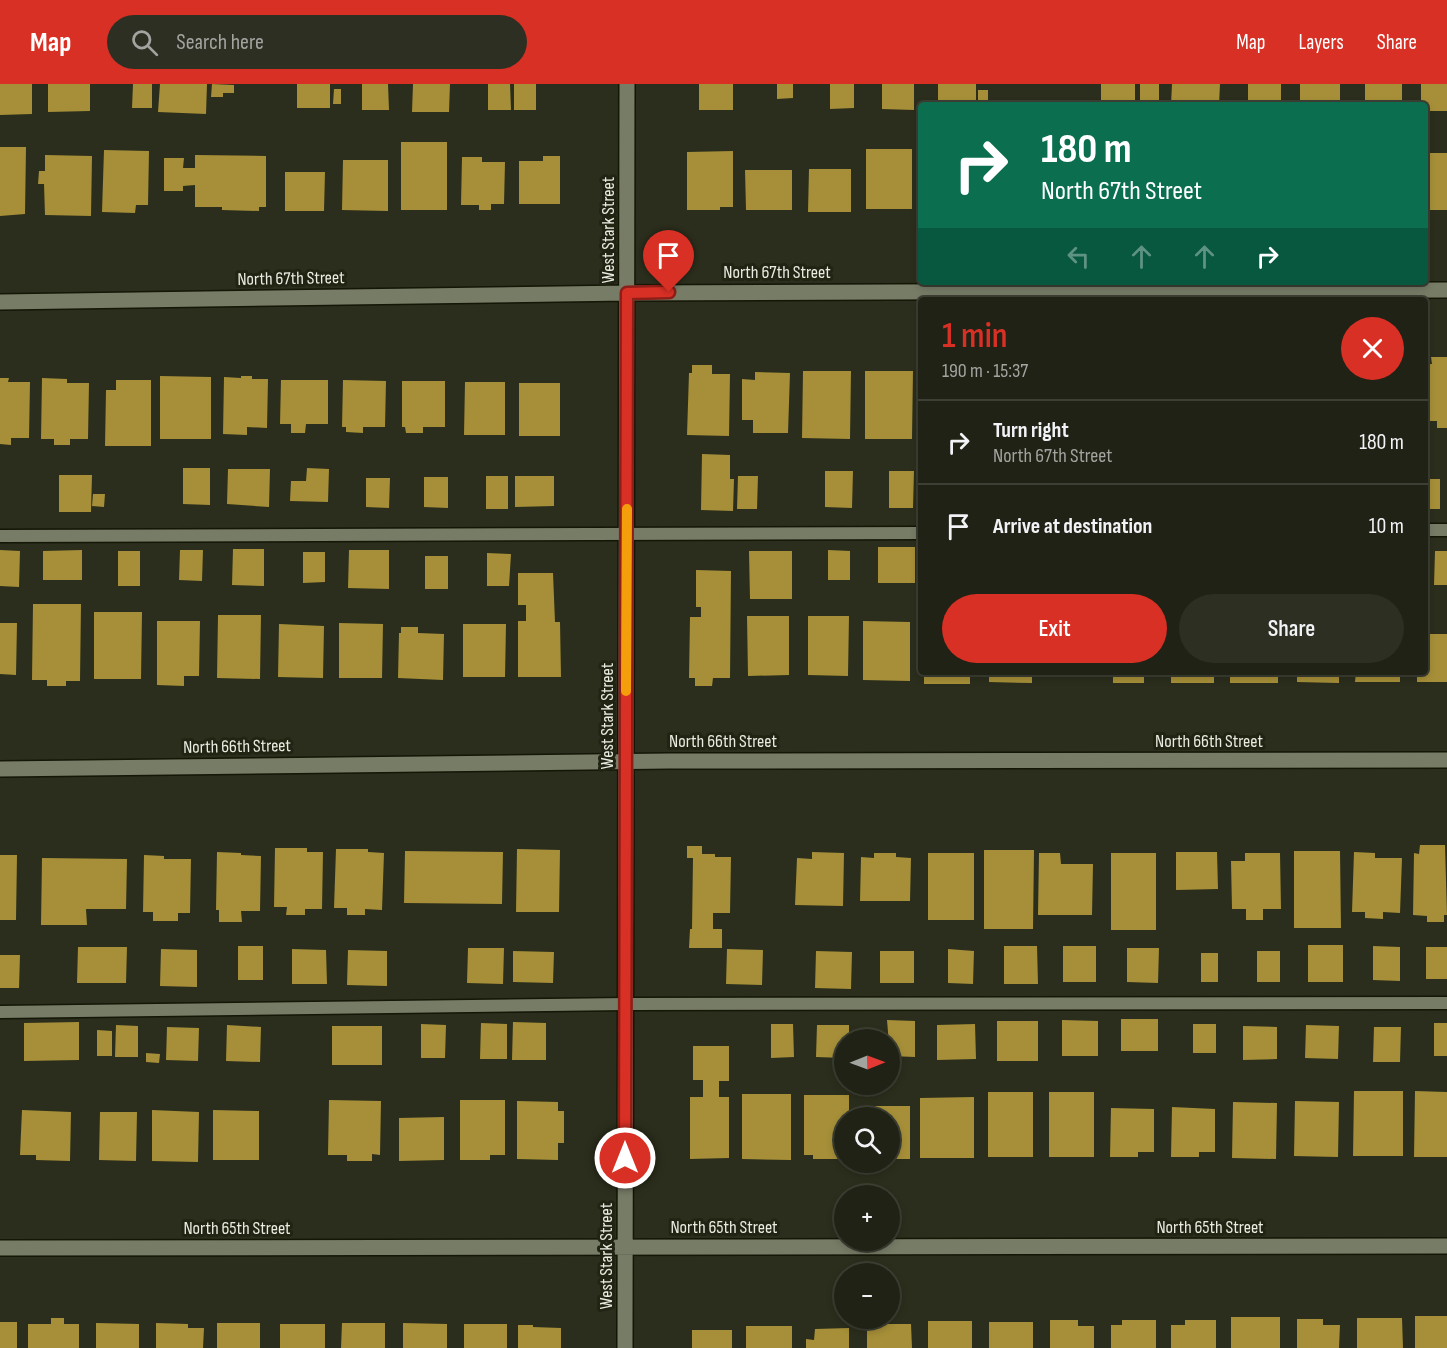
<!DOCTYPE html>
<meta charset="utf-8">
<style>
body{margin:0;font-family:"Sofia Sans Condensed",sans-serif;background:#2d2f22;color:#f1f3f6;height:100vh;display:flex;flex-direction:column;font-size:22px;white-space:nowrap}
*{box-sizing:border-box;margin:0}
p{font-size:20px;color:#a2a4a0}
.icon{flex:none;width:33px;height:33px;fill:none;stroke:currentColor;stroke-width:2;stroke-linecap:round;stroke-linejoin:round}
.map{position:relative;flex:1;overflow:hidden}
.side{position:absolute;left:918px;top:213px;width:510px;height:378px;display:flex;flex-direction:column;background:#202215;border-radius:6px;box-shadow:0 3px 9px #0003,0 0 0 2px #3d3f34}
.side>*{flex:none}
.banner{position:absolute;left:918px;top:18px;width:510px;height:183px;border-radius:6px;box-shadow:0 3px 9px #0003,0 0 0 2px #3d3f34;background:#0b6e4f;color:#fff;overflow:hidden}
.needle{width:39px;rotate:89deg}
.fabs{position:absolute;left:834px;top:945px;display:grid;gap:12px}
.fabs a{display:grid;place-items:center;width:66px;height:66px;border-radius:50%;background:#202215;box-shadow:0 3px 9px #0003,0 0 0 2px #3d3f34;font-size:30px}
.pin{position:absolute;display:grid;place-items:center;width:51px;height:51px;color:#fff;margin:-62px -26px;border-radius:50% 50% 50% 0;rotate:-45deg;box-shadow:0 0 6px #0007}
.pin .icon{rotate:45deg}
.me{position:absolute;width:66px;margin:-33px;rotate:0deg;stroke-linejoin:round;filter:drop-shadow(0 0 4px #0008)}
.turn{display:flex;align-items:center;gap:21px;height:126px;padding:0 24px;font-size:27px}
.turn .icon{width:78px;height:78px;stroke-width:2.5}
.turn b{display:block;font-size:42px;line-height:51px}
.lanes{display:flex;align-items:center;height:57px;padding:0 24px;background:#0003;justify-content:center;gap:30px;direction:ltr}
.lanes .off{opacity:.35}
.round{display:grid;place-items:center;flex:none;width:63px;height:63px;border-radius:32px;background:#2d2f22}
.headline{display:flex;align-items:center;justify-content:space-between;height:102px;padding:0 24px}
h1{font-size:36px;font-weight:600;line-height:45px;color:#d93025}
.cta{display:flex;gap:12px;margin-top:auto;padding:12px 24px}
.cta a{flex:1;height:69px;border-radius:36px;background:#d93025;color:#fff;font-size:24px;font-weight:600;line-height:69px;text-align:center}
.cta a+a{background:#2d2f22;color:#f1f3f6}
ul{padding:0;list-style:none}
li{display:flex;align-items:center;gap:18px;height:84px;padding:0 24px;border-top:2px solid #3d3f34}
li div{flex:1}
li b{display:block;font-size:22px}
li em{font-style:normal}
header{display:flex;align-items:center;gap:36px;box-sizing:border-box;height:84px;padding:0 30px;background:#d93025;color:#fff}
header strong{font-size:28px}
nav{display:flex;gap:33px;margin-inline-start:auto;font-size:21px}
.search{width:420px;height:54px;background:#2d2f22;display:flex;align-items:center;gap:15px;box-sizing:border-box;padding:0 21px;border-radius:33px;color:#a2a4a0;font-size:22px}
.map>svg:first-child{display:block}
</style>
<header>
<strong>Map</strong>
<div class="search"><svg class="icon" aria-label="search" viewBox="0 0 24 24"><circle cx="10" cy="10" r="6"/><path d="M15 15l6 6"/></svg>Search here</div>
<nav><a>Map</a><a>Layers</a><a>Share</a></nav>
</header>
<div class="map">
<svg width="1447" height="1264" viewBox="0 0 1447 1264">
<rect width="100%" height="100%" fill="#2b2e1c"/>
<path fill="#a68f38" d="M0,0H32V30L0,31Z
M48,0H90V27L48,28Z
M133,0H152V24H132Z
M160,0H207L206,30L158,28Z
M212,0L234,1V9H223V13H211Z
M297,0H330V24H297Z
M362,0H388L389,26H362Z
M413,0H450L449,28H412Z
M488,0H510L511,26H488Z
M514,0H536V26H514Z
M699,0H733V26H699Z
M777,0H793V14L777,15Z
M830,0H854V24L830,25Z
M882,0H914V26L882,25Z
M938,0H976V21H938Z
M1101,0H1135V20H1101Z
M1140,0H1159V20H1140Z
M1172,0H1220L1219,21H1171Z
M1248,0H1281V21H1248Z
M1300,0H1340V21H1300Z
M1365,0H1402V21H1365Z
M1421,0H1447V27H1425V21H1421Z
M334,5H341V20H333Z
M978,6H988V21H978Z
M401,58H447V126H401Z
M0,63H26L25,130L0,132Z
M866,65H912V125H866Z
M104,66L149,67L148,121H136L135,129L102,128Z
M733,67V123H720V126H687V68Z
M1425,69H1447V126H1425Z
M45,71L92,72L91,132L45,131L44,100H38L39,87H45Z
M195,71L266,72V123H259V127L222,126V123H195V101L183,102V107H164V74H184L183,84H195Z
M543,72H560V120H519V77H543Z
M462,73H482V78H505L504,120H491V126H479V121H461Z
M343,76H388V127L342,126Z
M809,85H851V128H808Z
M745,86H792V126H746Z
M285,88H325L324,127H285Z
M1431,273H1447V344H1437V337H1426L1425,280H1432Z
M692,281H712V290H730L729,352L687,351L689,289H692Z
M803,287H851L850,355L802,354Z
M865,287H913L912,355H865Z
M755,288L790,289L788,349H753V336H742V295L755,296Z
M160,292L211,293V355H160Z
M241,292H252V295H268L267,344L247,343V351L223,350L224,293L241,294Z
M0,294H9L8,298H30L29,354H11V361L0,360Z
M42,294L67,295V299H89L88,355H70V361H54V355H41Z
M116,296H151V362H105L106,306H116Z
M281,296H328V340H306L305,349H291V340H280Z
M343,296L386,297L385,343H363V349L346,348V343H342Z
M402,297H445V343H423V349H406L405,343H402Z
M465,298H505V351H464Z
M519,299H560V352H519Z
M702,370L730,371V395H734L733,427L701,426Z
M183,384H210V421L183,420Z
M307,384L329,385L328,418L290,417L291,397H306Z
M228,385H270L269,423L227,420Z
M825,387H853L852,424L825,423Z
M889,387H914L913,424H889Z
M59,391H92L91,428H59Z
M486,392H508V425H486Z
M515,392H554V422L515,423Z
M738,392H758L757,425H737Z
M424,393H448V424L424,423Z
M366,394H390L389,424L366,423Z
M1425,395H1440V425H1425Z
M93,410H105L104,423L92,422Z
M878,463H915V499H878Z
M233,465H264V502L232,501Z
M0,466L20,467L19,503L0,502Z
M82,466V496H43V467Z
M180,466H203L202,497L179,496Z
M349,466H389V505L348,504Z
M828,466L850,467V496H828Z
M118,467H140V502H118Z
M749,467H792V515H750Z
M1435,467H1447V501H1434Z
M303,468H325V498L303,499Z
M487,469L511,470L509,502H487Z
M425,472H448V505H425Z
M696,486L731,487L730,594H713L712,602H695V594H689L690,533H701V523H696Z
M518,489H553L555,538H560L561,593H518V537H526V521H518Z
M33,520H81L80,597H66V602H47V596H32Z
M94,528H142L141,595H94Z
M218,531H261L260,595L217,594Z
M747,532H789V591L748,592Z
M808,532H849L848,592L808,591Z
M157,537H200L199,592H184V602L157,601Z
M863,537L910,538V597L863,596Z
M0,539H17L16,591L0,590Z
M339,539L383,540L382,594H339Z
M279,540L324,542L323,594L278,593Z
M463,540H506L505,593H463Z
M401,543H418V549L444,550L443,596L398,594L399,549H401Z
M1425,550H1447V598H1417V588H1425Z
M924,588H970V600H924Z
M989,588H1032V599L989,598Z
M1113,588H1144V599H1113Z
M1171,588H1214V599H1171Z
M1230,588H1278V599H1230Z
M1297,588H1339V599L1297,598Z
M1356,588H1400V598H1355Z
M1420,761H1445L1447,831H1444V838H1427V832L1413,831L1414,769L1419,770Z
M687,762H702V770H715V773H731L730,829H713V845H722V864H689L690,845H692L693,774H687Z
M275,764H307V768H323L322,825H305V831H286L287,823H274Z
M336,765H368V768L384,769L382,826L365,825V831H347V824H334Z
M517,765L560,766L559,828H516Z
M984,766H1034L1033,845H984Z
M405,767L503,768L502,820L404,819Z
M1294,767H1340L1341,844H1294Z
M217,768L241,769V771L261,772L260,827H241L242,838H219V826H216Z
M812,768L844,769L843,822L795,821L797,774L812,775Z
M1176,768H1217L1218,805L1176,806Z
M1354,768L1375,769V774H1402L1400,829L1383,828V835L1365,834V828H1352Z
M874,769H896V773L911,774L910,817H860L861,773L874,774Z
M928,769H974V836H928Z
M1039,769H1060L1061,780H1093L1092,831H1038Z
M1111,769H1156V846H1111Z
M1245,769H1280L1281,825H1263V836H1246V825H1232L1231,777H1245Z
M0,771H17L16,836H0Z
M144,771L164,772V775H191L190,829H178V837H153V828H143Z
M42,774L127,775L126,825H86L87,841H41Z
M1308,861H1343V898H1308Z
M238,862H263V896H238Z
M1004,862H1037L1038,900H1004Z
M1063,862H1096V898H1063Z
M1373,862L1400,863V897L1373,896Z
M78,863H127L126,899H77Z
M1426,863H1447V895H1426Z
M468,864H504L503,900L467,899Z
M1127,864H1159L1158,899L1127,898Z
M161,865L197,866V903L160,902Z
M292,865L326,866L327,900H292Z
M727,865L763,866L762,901L726,900Z
M948,865L974,867L973,900L948,899Z
M348,866L387,867V902L347,901Z
M513,867L554,868L553,899L513,898Z
M816,867L852,868L851,905L815,904Z
M880,867H914V899H880Z
M1257,867H1280V898H1257Z
M1201,869H1218V898H1201Z
M0,871H20L19,904H0Z
M1121,935H1158V967H1121Z
M887,936L915,937V973L890,972Z
M1062,936L1098,937V972H1062Z
M997,937H1038V977H997Z
M79,938V976L24,977V939Z
M513,938L546,939V976H512Z
M481,939L507,940V975H480Z
M1434,939H1447V972H1434Z
M421,940L446,941L445,974H421Z
M771,940H793L794,973L771,974Z
M975,940L976,975L937,976V941Z
M1193,940H1216V969H1193Z
M116,941L138,942V973H115Z
M227,941L261,943L260,978L226,977Z
M817,941H849V956H844V974L816,973Z
M1306,941L1339,942L1338,975L1305,974Z
M332,942H382V981H332Z
M1243,942L1277,943V975L1243,976Z
M167,943L199,944L198,977L166,976Z
M1374,943H1401L1400,978H1373Z
M97,946L112,947V972H97Z
M693,962H729V997H719V1013H729V1074L690,1075V1013H703V996H693Z
M146,969L160,970L159,979L146,978Z
M1354,1007H1403V1072H1353Z
M1415,1007L1447,1008V1073H1414Z
M988,1008H1033V1073H988Z
M1049,1008H1094V1073H1049Z
M742,1010H791V1076L742,1075Z
M804,1011H849V1034H844V1071L839,1072V1075H813V1071H804Z
M974,1013V1074H920V1014Z
M329,1016L381,1017L380,1071L372,1070V1077H347V1071H328Z
M460,1016H505V1071H490V1076H460Z
M517,1017L558,1018V1027H564V1059H558V1076L517,1075Z
M1295,1017L1339,1018L1338,1073L1294,1072Z
M1233,1018L1277,1019L1276,1075L1232,1074Z
M865,1022H910V1075H890V1034H865Z
M1172,1023L1215,1025V1068H1199V1073H1171Z
M1111,1024L1154,1025V1068H1138V1073H1110Z
M22,1026L71,1028L70,1077L36,1076V1071H20Z
M152,1026L199,1028L198,1078L152,1077Z
M213,1026L259,1027V1076H213Z
M100,1028H137L136,1077L99,1076Z
M444,1033V1076L399,1077V1034Z
M1415,1232H1447V1264H1415Z
M1231,1233H1280V1264H1231Z
M51,1234H64V1240H79V1264H28V1240H51Z
M1357,1234H1402L1403,1264H1357Z
M1297,1235H1323V1241H1340L1339,1264H1297Z
M1050,1236H1078V1242H1094V1264H1050Z
M1122,1236H1156V1264H1111V1241H1122Z
M1185,1236H1216V1264H1171V1241H1185Z
M928,1237H972V1264H928Z
M0,1238H17V1264H0Z
M989,1238H1033V1264H989Z
M96,1239L139,1240V1264H96Z
M156,1239L188,1240V1244H204L203,1264H156Z
M217,1239H260V1264H217Z
M342,1239H385V1264H341Z
M403,1239L447,1240V1264H403Z
M280,1240H325V1264H280Z
M464,1240H507V1264H464Z
M867,1240H911L912,1264H867Z
M518,1241H533V1243L561,1244V1264H518Z
M746,1242H792V1264H746Z
M849,1244V1264H806V1255L814,1256L815,1245Z
M692,1246H732V1264H692Z"/>
<g fill="none" stroke-linecap="round" stroke-linejoin="round">
<g stroke="#141606" stroke-width="15">
<path id="service" d="M1425,446H1447
M0,452L921,449
M0,928L626,920L1447,919"/>
</g>
<g stroke="#141606" stroke-width="18">
<path id="minor" d="M0,218L627,209L1447,206
M0,685L669,677L1447,676
M0,1164L1447,1162
M625,1264L627,0"/>
</g>
<use href="#service" stroke="#777c67" stroke-width="12"/>
<use href="#minor" stroke="#777c67" stroke-width="15"/>
</g>
<g fill="none" stroke-linecap="round" stroke-linejoin="round">
<g stroke="#8d1f18" stroke-width="15">
<path id="route" d="M625,1074L627,209L669,208"/>
</g>
<use href="#route" stroke="#d93025" stroke-width="10"/>
<path stroke="#f59e0b" stroke-width="10" d="M626,607L627,425"/>
</g>
<g text-anchor="middle" stroke-width="6" stroke-linejoin="round" paint-order="stroke">
<g font-size="18" fill="#e9ece0" stroke="#212413">
<text transform="translate(608 146) rotate(-90)" y="6">West Stark Street</text>
<text x="777" y="194">North 67th Street</text>
<text transform="translate(291 194) rotate(-1)" y="6">North 67th Street</text>
<text transform="translate(607 632) rotate(-90)" y="6">West Stark Street</text>
<text x="723" y="663">North 66th Street</text>
<text x="1209" y="663">North 66th Street</text>
<text transform="translate(237 662) rotate(-1)" y="6">North 66th Street</text>
<text x="724" y="1149">North 65th Street</text>
<text x="1210" y="1149">North 65th Street</text>
<text x="237" y="1150">North 65th Street</text>
<text transform="translate(606 1172) rotate(-90)" y="6">West Stark Street</text>
</g>
</g>
</svg>
<div class="fabs">
<a><svg class="needle" viewBox="-14 -14 28 28"><path d="M0-13l5 13h-10z" fill="#e53935"/><path d="M0 13l5-13h-10z" fill="#a2a4a0"/></svg></a>
<a><svg class="icon" aria-label="search" viewBox="0 0 24 24"><circle cx="10" cy="10" r="6"/><path d="M15 15l6 6"/></svg></a>
<a>+</a>
<a>−</a>
</div>
<div class="pin" style="left:669px;top:208px;background:#d93025"><svg class="icon" aria-label="arrive" viewBox="0 0 24 24"><path d="M6 21V4h12l-3 4 3 4H6"/></svg></div>
<svg class="me" style="left:625px;top:1074px" viewBox="-20 -20 40 40"><circle r="17" fill="#d93025" stroke="#fff" stroke-width="3"/><path d="M0-11L8 9 0 5-8 9z" fill="#fff"/></svg>
<div class="banner">
<div class="turn"><svg class="icon" aria-label="right" viewBox="0 0 24 24"><path d="M7 20v-9h11M14 6l5 5-5 5"/></svg><div><b>180 m</b>North 67th Street</div></div>
<div class="lanes"><svg class="icon off" aria-label="left" viewBox="0 0 24 24"><path d="M17 20v-9H6M10 6l-5 5 5 5"/></svg><svg class="icon off" aria-label="ahead" viewBox="0 0 24 24"><path d="M12 20V5M6 11l6-6 6 6"/></svg><svg class="icon off" aria-label="ahead" viewBox="0 0 24 24"><path d="M12 20V5M6 11l6-6 6 6"/></svg><svg class="icon" aria-label="right" viewBox="0 0 24 24"><path d="M7 20v-9h11M14 6l5 5-5 5"/></svg></div>
</div>
<section class="side">
<div class="headline"><div><h1>1 min</h1><p>190 m · 15:37</p></div><a class="round" style="background:#d93025;color:#fff"><svg class="icon" aria-label="close" viewBox="0 0 24 24"><path d="M6 6l12 12M18 6L6 18"/></svg></a></div>
<ul>
<li><svg class="icon" aria-label="right" viewBox="0 0 24 24"><path d="M7 20v-9h11M14 6l5 5-5 5"/></svg><div><b>Turn right</b><p>North 67th Street</p></div><em>180 m</em></li>
<li><svg class="icon" aria-label="arrive" viewBox="0 0 24 24"><path d="M6 21V4h12l-3 4 3 4H6"/></svg><div><b>Arrive at destination</b></div><em>10 m</em></li>
</ul>
<div class="cta"><a>Exit</a><a>Share</a></div>
</section>
</div>
